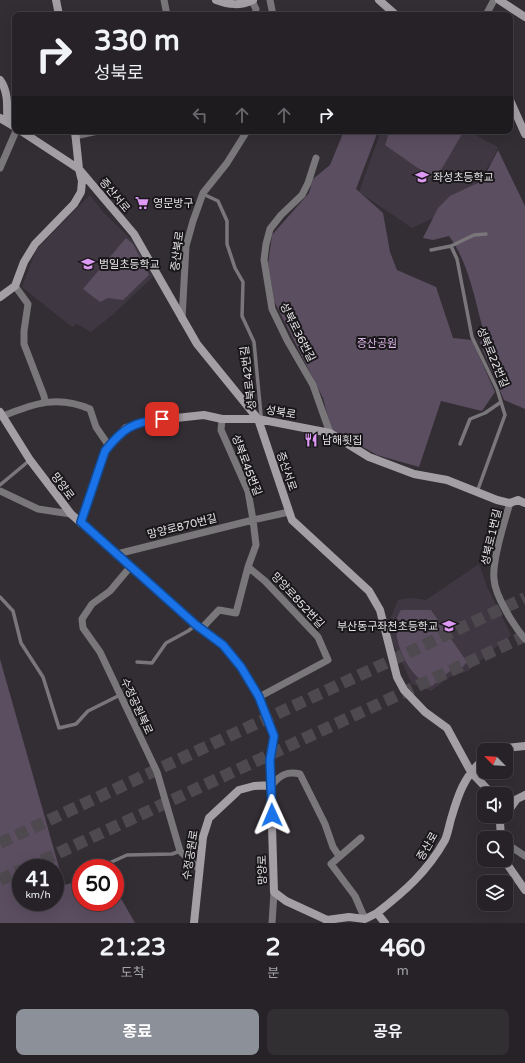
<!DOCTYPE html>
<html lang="ko">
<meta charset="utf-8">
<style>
body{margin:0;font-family:"Varela Round","Noto Sans KR",sans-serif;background:#322f33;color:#f1f3f6;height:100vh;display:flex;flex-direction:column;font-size:15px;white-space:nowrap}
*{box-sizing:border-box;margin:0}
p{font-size:13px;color:#a4a4a7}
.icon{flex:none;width:22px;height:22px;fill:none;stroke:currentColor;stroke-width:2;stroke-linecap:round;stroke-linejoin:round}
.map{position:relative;height:923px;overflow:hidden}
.panel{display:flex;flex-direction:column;background:#262227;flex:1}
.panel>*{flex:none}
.hud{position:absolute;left:12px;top:12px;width:501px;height:122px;border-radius:8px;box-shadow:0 4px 16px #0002,0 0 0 1px #423f44;background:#262227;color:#f1f3f6;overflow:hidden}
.needle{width:26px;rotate:295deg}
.controls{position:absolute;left:477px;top:743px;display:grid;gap:8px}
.controls a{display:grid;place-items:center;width:36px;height:36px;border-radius:8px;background:#262227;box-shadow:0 4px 16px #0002,0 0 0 1px #423f44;font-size:20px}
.speed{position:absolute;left:12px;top:859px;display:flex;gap:8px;font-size:20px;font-weight:700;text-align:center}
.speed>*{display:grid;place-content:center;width:52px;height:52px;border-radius:50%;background:#262227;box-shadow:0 4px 16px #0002,0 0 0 1px #423f44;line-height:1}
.speed small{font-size:10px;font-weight:400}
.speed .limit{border:6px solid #d22;background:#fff;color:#111}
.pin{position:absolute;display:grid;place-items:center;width:34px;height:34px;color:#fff;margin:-17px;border-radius:8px;box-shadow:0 2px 6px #0006}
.me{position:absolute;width:44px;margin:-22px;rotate:359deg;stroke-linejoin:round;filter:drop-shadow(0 0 3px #0008)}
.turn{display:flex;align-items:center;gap:14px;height:84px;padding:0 16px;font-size:18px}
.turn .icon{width:52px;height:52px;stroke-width:2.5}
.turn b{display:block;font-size:28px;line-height:34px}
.lanes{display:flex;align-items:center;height:38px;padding:0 16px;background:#0003;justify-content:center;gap:20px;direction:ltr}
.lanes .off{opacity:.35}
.eta{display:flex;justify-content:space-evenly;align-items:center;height:68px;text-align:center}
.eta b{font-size:24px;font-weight:700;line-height:28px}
.cta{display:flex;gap:8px;margin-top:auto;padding:8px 16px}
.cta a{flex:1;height:46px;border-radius:8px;background:#8c9099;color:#fff;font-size:16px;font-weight:700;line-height:46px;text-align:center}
.cta a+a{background:#322f33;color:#f1f3f6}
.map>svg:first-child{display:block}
</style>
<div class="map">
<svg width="525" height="923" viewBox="0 0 525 923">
<rect width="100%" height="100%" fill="#332e34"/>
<path fill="#3f3842" d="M381,131H468L498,147L491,162L470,192L440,215L412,228L359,192Z
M90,195L103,212L134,242L153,277L111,316L91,332L77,324L72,327L22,287L36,250Z
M479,564L487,587L511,635L468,671L450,677L431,691L412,684L391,639V617L398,600L411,598L426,600Z"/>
<path fill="#5c4e61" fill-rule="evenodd" d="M344,131H378L356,189L383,213L390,252L397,270L436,287L453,338L472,340L495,392L482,411L441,401L419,467L377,455L331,429L323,398L274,301L268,264L272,235L309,193L313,179L330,165Z
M390,131H456L462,134L435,180L385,145Z
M498,150L525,206V409L504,400L480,343L484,333C475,301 469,263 449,236L433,240L423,238L438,208L450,196L482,181Z
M126,238L133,244L149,275L123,300L108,298L100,302L83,289Z
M401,610H431L467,662L460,670L450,671L432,686C408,680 386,630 401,610Z
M0,659L64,885L81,881V902H115V888L135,923H0ZM21,868H55V902H21Z"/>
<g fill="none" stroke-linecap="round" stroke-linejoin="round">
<path stroke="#4e494f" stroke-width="12" stroke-dasharray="12 6" stroke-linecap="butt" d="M0,843L525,598
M26,868L525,636
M0,880L21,870"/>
<path stroke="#79777a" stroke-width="3.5" d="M203,194L218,201L227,221V244L235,268L243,282L242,316L254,342L261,415L258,418
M451,246L474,235L486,234
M431,250L451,246L457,259L472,337L497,389L505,415L477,492
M460,444L470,419L485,413L501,402
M0,485L30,460
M0,597L13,611L21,643L43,677L59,728L76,724L88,711L120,695
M137,662L152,663L166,643L188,631L196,625
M107,864L127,855L172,854L180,851"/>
<path stroke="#79777a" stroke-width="7" d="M164,0L167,15
M270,0L273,15
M252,1L256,9L255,15
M486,15L494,0
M75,136L98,131
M316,158L308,183L302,195L281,215L270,229L266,244L264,260L272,309L287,340L313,385L330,433
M0,168L16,131
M15,286L28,304L24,331V344L44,396L45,402
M182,319L186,246L193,221L203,193L227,163L247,131
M3,416C35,403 58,395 90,409L96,427L109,446
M0,491L38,509L71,514
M510,503C505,519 492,563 494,579C495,596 514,626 525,639
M117,554L253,520L248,491L221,430L222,419
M131,566L110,591L92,604L82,619L83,628L100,652L157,772L180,851L198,868
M202,628L219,610L236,613L248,567
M259,697L328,660L318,637L265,581L248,567L256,545L253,520L289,512
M272,785C280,775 287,771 300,774L325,824L333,847L339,856
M361,838L331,864L355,896L365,919
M506,849L513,848L525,856
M272,923L274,892"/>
<path stroke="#a39fa4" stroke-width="8" d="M56,0L59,15
M216,0C229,5 240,6 253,0
M379,0L396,15
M499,0L525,17
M0,80C9,92 7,108 7,122
M510,100L525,134
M0,118L15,127
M75,131L79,169L134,234L197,344L258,419L292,520L369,591L380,610L397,677L404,690L425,712L447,728L471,772L492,794
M0,297L15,286L24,262L35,244L74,204L81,192L82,181L79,169L21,131
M0,412L30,460L71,514L196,625L223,645L241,667L259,697L274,736L270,760L274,892L286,901L327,920V923
M81,523L105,451L126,428L148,421L204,415L222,419H258L330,433L369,457L414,474L447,480L497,500L510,503L518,500L525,503
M501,750L505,748L525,746
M506,814L517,799L525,795
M501,838L500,822L504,816
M506,860L507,864L525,890
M377,913C405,891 427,872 445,840C448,833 449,826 451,819C458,795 464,776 484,759
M327,920L349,917L365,919L377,913L385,923
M194,923L203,837L209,818L239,790L254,786L272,785"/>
</g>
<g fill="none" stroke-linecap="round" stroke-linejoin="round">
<g stroke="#114b97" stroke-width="10">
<path id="route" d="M162,419C133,422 123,428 105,451L81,522L196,625L223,645L241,667L259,697L274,736L270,760L272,815"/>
</g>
<use href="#route" stroke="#1a73e8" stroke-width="7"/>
</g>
<defs>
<g id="school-bare" transform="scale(1.08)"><path d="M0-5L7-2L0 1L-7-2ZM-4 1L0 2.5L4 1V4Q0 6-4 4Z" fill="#dd99f4" stroke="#19171a" stroke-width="2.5" paint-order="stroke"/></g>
<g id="supermarket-bare" transform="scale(1.08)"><path d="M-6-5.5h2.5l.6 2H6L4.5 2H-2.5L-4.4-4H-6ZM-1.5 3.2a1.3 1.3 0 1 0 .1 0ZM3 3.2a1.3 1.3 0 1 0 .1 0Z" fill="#dd99f4" stroke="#19171a" stroke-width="2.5" paint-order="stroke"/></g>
<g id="restaurant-bare" transform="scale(1.08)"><path d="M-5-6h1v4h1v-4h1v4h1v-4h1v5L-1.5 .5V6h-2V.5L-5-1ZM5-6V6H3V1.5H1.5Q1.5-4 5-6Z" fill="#dd99f4" stroke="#19171a" stroke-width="2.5" paint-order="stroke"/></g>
</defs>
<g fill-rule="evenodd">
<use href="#school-bare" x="422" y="177"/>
<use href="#supermarket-bare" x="142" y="203"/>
<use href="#school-bare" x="88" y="264"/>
<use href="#restaurant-bare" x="311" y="440"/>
<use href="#school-bare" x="449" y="626"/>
</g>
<g text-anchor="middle" stroke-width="4" stroke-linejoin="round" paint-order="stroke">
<g font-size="11" fill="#e6e3e7" stroke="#19171a" text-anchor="start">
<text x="433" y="181">좌성초등학교</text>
<text x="153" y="207">영문방구</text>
<text x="99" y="268">범일초등학교</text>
<text x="322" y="444">남해횟집</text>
<text x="438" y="630" text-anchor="end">부산동구좌천초등학교</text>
</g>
<g font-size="11" fill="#e6e3e7" stroke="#19171a">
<text transform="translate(115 195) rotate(50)" y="4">증산서로</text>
<text transform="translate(177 251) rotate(-83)" y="4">증산북로</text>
<text transform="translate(298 332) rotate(63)" y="4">성북로36번길</text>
<text transform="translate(493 357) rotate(67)" y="4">성북로22번길</text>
<text transform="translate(248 378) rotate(-97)" y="4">성북로42번길</text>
<text transform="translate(281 412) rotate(10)" y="4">성북로</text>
<text transform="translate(247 465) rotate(69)" y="4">성북로45번길</text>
<text transform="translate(287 471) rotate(71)" y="4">증산서로</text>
<text transform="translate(63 486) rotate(53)" y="4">망양로</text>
<text transform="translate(182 526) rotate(-14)" y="4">망양로870번길</text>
<text transform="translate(491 537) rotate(-77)" y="4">성북로1번길</text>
<text transform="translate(298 600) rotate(47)" y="4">망양로852번길</text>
<text transform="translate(137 706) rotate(65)" y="4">수정공원북로</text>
<text transform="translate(427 846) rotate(-60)" y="4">증산로</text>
<text transform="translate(190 855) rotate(-81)" y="4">수정공원로</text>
<text transform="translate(262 870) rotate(-91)" y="4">망양로</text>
</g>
<g font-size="11" fill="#dbb5e8" stroke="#19171a">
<text x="377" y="347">증산공원</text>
</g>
</g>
</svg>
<div class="controls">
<a><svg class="needle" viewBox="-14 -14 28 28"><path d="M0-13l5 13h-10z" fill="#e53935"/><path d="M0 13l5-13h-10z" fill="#a4a4a7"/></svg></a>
<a><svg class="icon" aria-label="sound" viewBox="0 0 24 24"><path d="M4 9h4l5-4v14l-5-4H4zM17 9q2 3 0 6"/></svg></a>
<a><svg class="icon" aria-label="search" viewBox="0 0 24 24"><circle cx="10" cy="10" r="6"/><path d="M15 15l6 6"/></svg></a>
<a><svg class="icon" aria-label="layers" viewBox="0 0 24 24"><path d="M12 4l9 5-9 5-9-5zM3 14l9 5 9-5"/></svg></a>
</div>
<div class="speed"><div>41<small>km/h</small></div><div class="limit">50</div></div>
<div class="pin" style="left:162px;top:419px;background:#d93025"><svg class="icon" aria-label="arrive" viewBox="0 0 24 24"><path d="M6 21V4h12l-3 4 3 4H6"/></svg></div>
<svg class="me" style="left:272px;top:815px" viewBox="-20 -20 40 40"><path d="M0-17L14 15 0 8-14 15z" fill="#1a73e8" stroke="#fff" stroke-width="4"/></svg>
<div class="hud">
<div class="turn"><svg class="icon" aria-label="right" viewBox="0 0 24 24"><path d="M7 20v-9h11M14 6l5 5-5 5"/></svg><div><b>330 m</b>성북로</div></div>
<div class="lanes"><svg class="icon off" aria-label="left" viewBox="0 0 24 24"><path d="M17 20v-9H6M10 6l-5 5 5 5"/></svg><svg class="icon off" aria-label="ahead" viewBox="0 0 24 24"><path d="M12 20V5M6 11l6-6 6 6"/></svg><svg class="icon off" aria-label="ahead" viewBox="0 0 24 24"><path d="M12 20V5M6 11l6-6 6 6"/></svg><svg class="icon" aria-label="right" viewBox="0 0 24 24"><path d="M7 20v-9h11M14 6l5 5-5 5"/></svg></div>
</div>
</div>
<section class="panel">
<div class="eta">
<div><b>21:23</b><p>도착</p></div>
<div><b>2</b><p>분</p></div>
<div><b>460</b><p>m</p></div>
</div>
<div class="cta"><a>종료</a><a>공유</a></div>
</section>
